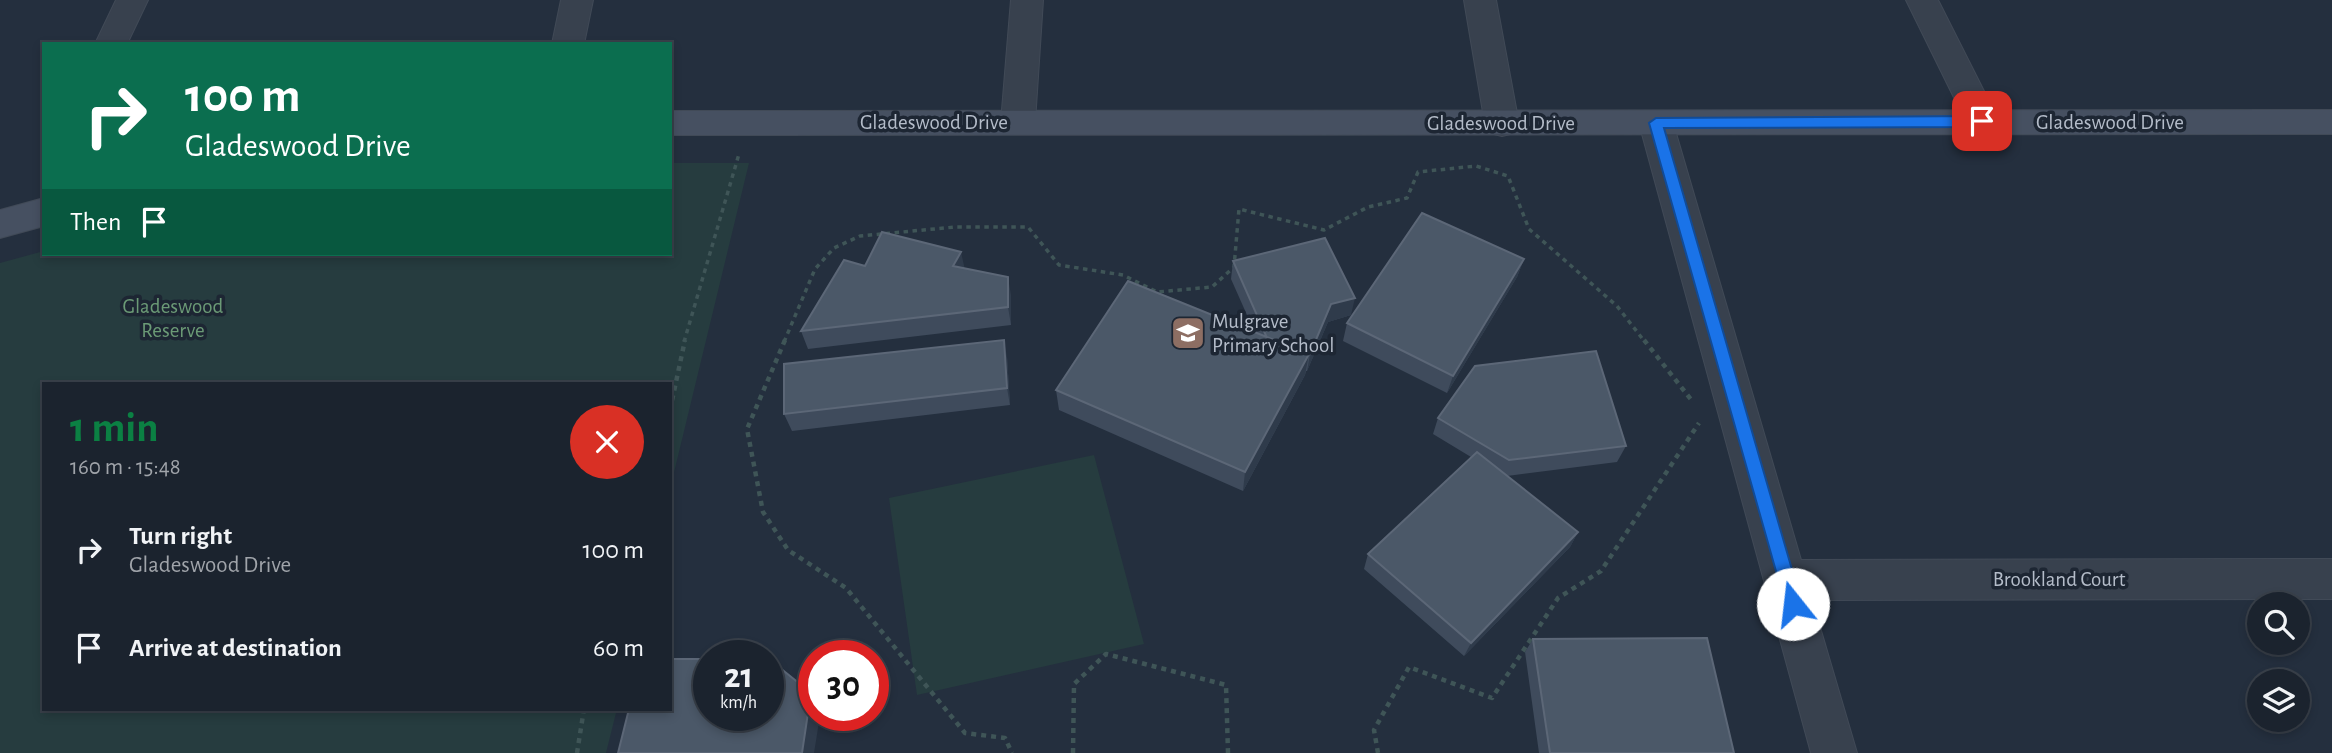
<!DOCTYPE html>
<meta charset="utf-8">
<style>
body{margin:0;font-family:"Alegreya Sans",sans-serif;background:#242b36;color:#f1f3f6;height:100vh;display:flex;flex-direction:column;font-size:26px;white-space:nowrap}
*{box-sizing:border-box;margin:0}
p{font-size:23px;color:#a0a4aa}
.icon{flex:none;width:38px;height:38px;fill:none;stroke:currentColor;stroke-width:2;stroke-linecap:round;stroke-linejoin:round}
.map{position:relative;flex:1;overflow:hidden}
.drawer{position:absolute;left:42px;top:382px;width:630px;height:329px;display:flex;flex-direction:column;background:#1b232e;border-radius:0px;box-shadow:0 4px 10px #0003,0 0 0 2px #39404a}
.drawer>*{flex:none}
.top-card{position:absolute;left:42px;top:42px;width:630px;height:214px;border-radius:0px;box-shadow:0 4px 10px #0003,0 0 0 2px #39404a;background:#0b6e4f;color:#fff;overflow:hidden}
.tools{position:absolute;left:2247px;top:592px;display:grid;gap:14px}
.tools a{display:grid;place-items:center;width:63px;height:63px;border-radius:50%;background:#1b232e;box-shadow:0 4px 10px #0003,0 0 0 2px #39404a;font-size:35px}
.speed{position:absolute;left:693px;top:640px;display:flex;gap:14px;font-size:35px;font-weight:700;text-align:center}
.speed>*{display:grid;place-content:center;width:91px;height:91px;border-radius:50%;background:#1b232e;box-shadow:0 4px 10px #0003,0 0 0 2px #39404a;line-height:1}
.speed small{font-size:18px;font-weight:400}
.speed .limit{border:10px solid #d22;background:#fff;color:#111}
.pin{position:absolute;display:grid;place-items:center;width:60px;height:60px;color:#fff;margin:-30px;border-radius:14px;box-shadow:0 4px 10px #0006}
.me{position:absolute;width:77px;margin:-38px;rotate:344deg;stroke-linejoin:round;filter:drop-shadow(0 0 5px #0008)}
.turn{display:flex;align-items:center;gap:24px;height:147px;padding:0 28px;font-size:32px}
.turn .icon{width:91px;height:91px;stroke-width:2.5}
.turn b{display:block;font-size:49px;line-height:60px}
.then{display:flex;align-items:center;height:66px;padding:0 28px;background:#0003;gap:14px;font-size:26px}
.round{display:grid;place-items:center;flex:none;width:74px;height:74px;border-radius:37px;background:#242b36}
.overview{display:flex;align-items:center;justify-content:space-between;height:119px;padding:0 28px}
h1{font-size:42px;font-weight:700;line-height:52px;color:#0b8043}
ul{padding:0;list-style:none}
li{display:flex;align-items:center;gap:21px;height:98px;padding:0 28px}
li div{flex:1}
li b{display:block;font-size:26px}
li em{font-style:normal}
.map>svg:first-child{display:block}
</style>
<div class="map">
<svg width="2332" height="753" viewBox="0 0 2332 753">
<rect width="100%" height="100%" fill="#242f3e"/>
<path fill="#263c3f" d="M670,163H749L670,489V383H44V709H617L606,753H0V263L44,251V254H670Z
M1094,455L1144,644L917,695L889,498Z"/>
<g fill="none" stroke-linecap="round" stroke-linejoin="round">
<g stroke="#414a57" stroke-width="2">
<path id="street" d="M116,0H148L127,44H95Z
M561,0H593L584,44H552Z
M1011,0H1043L1035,122L1030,131L1018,134L1006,131L1001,122Z
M1464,0H1496L1519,124L1514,133L1502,136L1490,133L1485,124Z
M1906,0H1938L1999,121L1994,130L1982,133L1970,130Z
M1656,111L1668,114L1673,123L1801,560L2332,559V599L1812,600L1857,753H1811L1639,123L1644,114Z"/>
</g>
<g stroke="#414a57" stroke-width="2">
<path id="secondary" d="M2332,110V134L670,135V111Z
M44,198V226L0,238V210Z"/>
</g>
<path stroke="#3f5557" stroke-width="3.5" stroke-dasharray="4.5 4.5" stroke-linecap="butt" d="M684,342L739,154
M784,342L815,269L834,248L860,236L955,227H1028L1059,265L1123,275L1157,292L1212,287L1234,267L1239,209L1324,230L1368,207L1407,198L1418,172L1476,166L1508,176L1529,229L1617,306L1645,342"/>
<path stroke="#3f5557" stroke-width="4.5" stroke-dasharray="5 5" stroke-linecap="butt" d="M785,340L747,429L763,512L788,550L846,588L965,733L1005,738L1012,753
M1644,340L1693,402
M670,410L685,340
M577,753L584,709
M1073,753L1074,684L1106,654L1226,685L1228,753
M1378,753L1374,730L1409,667L1492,698L1558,598L1601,571L1699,423"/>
<use href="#street" fill="#38414e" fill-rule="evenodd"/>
<use href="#secondary" fill="#465061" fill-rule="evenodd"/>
</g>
<path fill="#3f4b5c" d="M1524,259L1517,277L1447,393L1343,341L1347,323Z
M1233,261L1351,315L1328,322L1307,371H1306L1305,375L1243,491L1059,410L1056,390L1255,333L1231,279Z
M865,266L965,269L1011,295V325L808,349L801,331Z
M1007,357L1010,405L792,431L784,414Z
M1438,418L1626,446L1617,462L1507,476L1578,532L1570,547L1464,656L1364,569L1368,554L1471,457L1433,434Z
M1533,639L1734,753H1539L1525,652Z"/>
<path fill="#2f3b4b" d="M961,252L965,270L953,266Z
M1524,259L1517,277L1447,393L1453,376Z
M1008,277L1011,295V325L1008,307Z
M1355,298L1351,315L1328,322L1307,371L1310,354L1331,304Z
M1004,340L1007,357L1010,405L1007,388Z
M1309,354L1305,375L1243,491L1245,472Z
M1578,532L1570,547L1464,656L1471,643Z
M811,693L814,696V716H820L814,753H802Z"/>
<path fill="#4b5868" stroke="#5c6777" stroke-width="2" d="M1422,213L1524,259L1453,376L1347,323Z
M882,232L961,252L953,266L1008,277V307L801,331L844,260L865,266Z
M1325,238L1355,298L1331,304L1310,354L1267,338L1233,261Z
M1128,281L1309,354L1245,472L1056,390Z
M1004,340L1007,388L784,414V364Z
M1596,351L1626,446L1509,460L1438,418L1475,366Z
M1477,452L1578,532L1471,643L1368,554Z
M1707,638L1734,753H1550L1533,639Z
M670,659H709V716H768L769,659L811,693L802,753H618L629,709H670Z"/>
<path fill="#1a73e8" stroke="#114b97" stroke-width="2" d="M1982,116L1989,121L1982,127L1664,128L1802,604L1799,610L1793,613L1787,610L1649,123L1656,118Z"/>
<defs>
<g id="school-square" transform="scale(1.75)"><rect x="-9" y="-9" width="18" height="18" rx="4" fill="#8d6e63" stroke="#1d2633"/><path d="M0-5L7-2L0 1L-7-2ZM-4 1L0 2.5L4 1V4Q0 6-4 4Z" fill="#fff"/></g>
</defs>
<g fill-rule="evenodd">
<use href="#school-square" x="1188" y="333"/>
</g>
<g text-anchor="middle" stroke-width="7" stroke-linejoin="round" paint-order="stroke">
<g font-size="21" fill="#b4bcc9" stroke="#1d2633">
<text x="934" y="129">Gladeswood Drive</text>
<text x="2110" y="129">Gladeswood Drive</text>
<text x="1501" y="130">Gladeswood Drive</text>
<text x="2059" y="586">Brookland Court</text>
</g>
<g font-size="21" fill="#6b9a76" stroke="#1d2633">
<text x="173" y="313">Gladeswood<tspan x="173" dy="24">Reserve</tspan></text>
</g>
<g font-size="21" fill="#b4bcc9" stroke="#1d2633" text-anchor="start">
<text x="1212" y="328">Mulgrave<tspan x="1212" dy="24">Primary School</tspan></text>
</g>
</g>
</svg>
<div class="tools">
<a><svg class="icon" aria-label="search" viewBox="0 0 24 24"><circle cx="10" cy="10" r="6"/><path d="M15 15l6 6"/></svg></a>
<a><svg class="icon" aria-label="layers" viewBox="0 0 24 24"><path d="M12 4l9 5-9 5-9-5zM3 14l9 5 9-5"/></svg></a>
</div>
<div class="speed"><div>21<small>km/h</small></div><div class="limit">30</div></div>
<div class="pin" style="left:1982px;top:121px;background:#d93025"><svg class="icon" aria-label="arrive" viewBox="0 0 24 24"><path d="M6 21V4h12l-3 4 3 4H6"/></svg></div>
<svg class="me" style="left:1793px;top:604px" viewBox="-20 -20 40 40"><circle r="19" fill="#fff"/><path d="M0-13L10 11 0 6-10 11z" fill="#1a73e8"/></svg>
<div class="top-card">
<div class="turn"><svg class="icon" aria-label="right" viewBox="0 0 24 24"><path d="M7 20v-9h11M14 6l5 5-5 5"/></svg><div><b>100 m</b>Gladeswood Drive</div></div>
<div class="then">Then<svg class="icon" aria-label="arrive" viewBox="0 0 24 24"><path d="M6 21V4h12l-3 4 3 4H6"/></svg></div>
</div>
<section class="drawer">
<div class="overview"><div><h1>1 min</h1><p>160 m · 15:48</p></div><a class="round" style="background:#d93025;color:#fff"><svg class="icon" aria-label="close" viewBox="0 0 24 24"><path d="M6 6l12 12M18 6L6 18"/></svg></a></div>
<ul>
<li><svg class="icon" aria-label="right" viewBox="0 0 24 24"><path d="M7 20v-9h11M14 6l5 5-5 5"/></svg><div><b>Turn right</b><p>Gladeswood Drive</p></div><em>100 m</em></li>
<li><svg class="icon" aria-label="arrive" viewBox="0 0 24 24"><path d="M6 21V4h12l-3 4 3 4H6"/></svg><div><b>Arrive at destination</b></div><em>60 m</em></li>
</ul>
</section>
</div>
